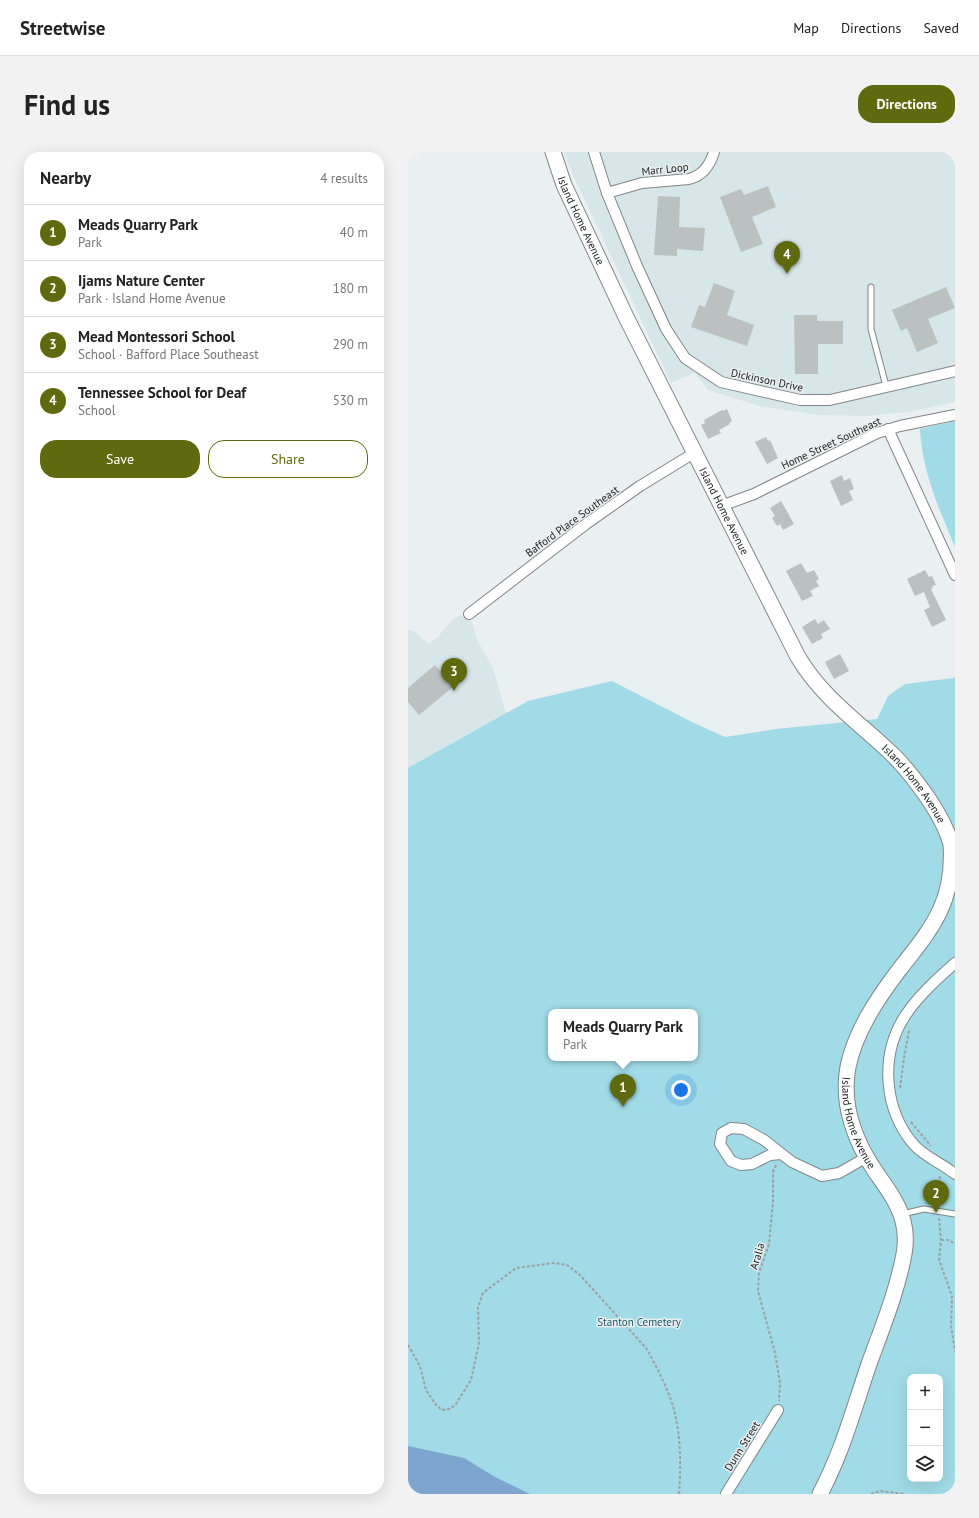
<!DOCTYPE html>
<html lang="en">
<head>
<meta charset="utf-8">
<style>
	:root { --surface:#fff; --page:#f2f2f2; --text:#222; --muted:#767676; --line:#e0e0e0; --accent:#5f690e }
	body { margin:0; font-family:"PT Sans",sans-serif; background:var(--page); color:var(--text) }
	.controls { position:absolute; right:12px; bottom:12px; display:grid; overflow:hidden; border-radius:8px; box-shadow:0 4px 16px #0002 }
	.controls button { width:36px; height:36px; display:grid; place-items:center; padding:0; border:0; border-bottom:1px solid var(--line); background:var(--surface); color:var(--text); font:20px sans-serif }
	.you { position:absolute; left:273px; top:938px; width:14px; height:14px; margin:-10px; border:3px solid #fff; border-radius:50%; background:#1a73e8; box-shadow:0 0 0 6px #1a73e833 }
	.badge { display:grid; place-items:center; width:26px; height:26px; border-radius:50%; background:var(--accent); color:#fff; font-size:13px; font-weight:700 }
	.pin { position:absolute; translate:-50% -33px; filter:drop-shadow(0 1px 2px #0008) }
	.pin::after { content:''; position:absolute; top:21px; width:14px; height:12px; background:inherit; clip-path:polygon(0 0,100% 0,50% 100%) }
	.popup { position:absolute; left:140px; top:857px; width:150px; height:52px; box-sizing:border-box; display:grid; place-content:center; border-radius:8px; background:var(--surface); filter:drop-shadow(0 1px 3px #0005); font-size:13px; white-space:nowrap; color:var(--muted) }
	.popup b { font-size:15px; color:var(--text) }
	.popup::after { content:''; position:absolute; left:50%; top:100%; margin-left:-8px; border:8px solid transparent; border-top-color:var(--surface) }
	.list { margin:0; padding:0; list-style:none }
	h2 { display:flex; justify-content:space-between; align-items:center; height:52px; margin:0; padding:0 16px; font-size:17px }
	h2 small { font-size:13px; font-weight:400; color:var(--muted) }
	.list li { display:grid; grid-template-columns:26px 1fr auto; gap:12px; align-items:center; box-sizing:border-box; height:56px; padding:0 16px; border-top:1px solid var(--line) }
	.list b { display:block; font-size:15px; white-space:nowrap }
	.list p { margin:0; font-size:13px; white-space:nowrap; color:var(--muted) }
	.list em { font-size:13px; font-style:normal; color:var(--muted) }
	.actions { display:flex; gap:8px; padding:12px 16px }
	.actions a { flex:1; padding:9px 0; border:1px solid var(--accent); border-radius:16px; text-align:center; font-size:14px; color:var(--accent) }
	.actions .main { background:var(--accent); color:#fff }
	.icon { flex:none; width:22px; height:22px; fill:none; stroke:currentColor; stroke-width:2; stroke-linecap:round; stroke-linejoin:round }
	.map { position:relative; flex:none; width:547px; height:1342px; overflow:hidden; border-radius:16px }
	header { display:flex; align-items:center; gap:24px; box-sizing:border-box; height:56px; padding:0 20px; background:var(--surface); border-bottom:1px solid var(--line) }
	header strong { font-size:19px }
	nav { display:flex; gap:22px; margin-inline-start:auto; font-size:14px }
	.intro { display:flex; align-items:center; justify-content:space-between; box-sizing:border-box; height:96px; padding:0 24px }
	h1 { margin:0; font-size:28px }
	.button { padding:10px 18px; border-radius:16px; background:var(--accent); color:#fff; font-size:14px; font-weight:700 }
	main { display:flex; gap:24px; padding:0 24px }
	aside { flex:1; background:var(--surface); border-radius:16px; box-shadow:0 4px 16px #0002 }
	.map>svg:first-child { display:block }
	.built { fill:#d7e6e9 }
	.green { fill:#a0dbe7; fill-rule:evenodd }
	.water { fill:#7da5cf }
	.building { fill:#bbc1c1 }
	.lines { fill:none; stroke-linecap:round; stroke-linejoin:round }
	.lane-casing { stroke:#808586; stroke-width:7 }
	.street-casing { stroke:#808586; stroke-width:12 }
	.secondary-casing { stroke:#808586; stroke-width:17 }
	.path { stroke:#9ca0a2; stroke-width:2; stroke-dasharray:3 2; stroke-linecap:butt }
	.lane { stroke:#fff; stroke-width:5 }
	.street { stroke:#fff; stroke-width:10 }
	.secondary { stroke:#fff; stroke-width:15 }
	.labels { text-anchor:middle; stroke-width:3; stroke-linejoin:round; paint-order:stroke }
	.street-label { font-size:11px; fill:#1a1c1c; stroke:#eaeff1 }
	.park-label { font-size:11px; fill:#1c5965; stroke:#eaeff1 }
</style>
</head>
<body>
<header>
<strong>Streetwise</strong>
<nav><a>Map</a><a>Directions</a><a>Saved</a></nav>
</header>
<div class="intro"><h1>Find us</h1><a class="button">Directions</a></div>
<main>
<aside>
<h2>Nearby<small>4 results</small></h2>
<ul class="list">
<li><span class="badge">1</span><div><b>Meads Quarry Park</b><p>Park</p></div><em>40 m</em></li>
<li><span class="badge">2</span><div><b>Ijams Nature Center</b><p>Park · Island Home Avenue</p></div><em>180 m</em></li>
<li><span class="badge">3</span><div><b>Mead Montessori School</b><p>School · Bafford Place Southeast</p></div><em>290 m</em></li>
<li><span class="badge">4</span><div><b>Tennessee School for Deaf</b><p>School</p></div><em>530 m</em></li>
</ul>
<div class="actions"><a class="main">Save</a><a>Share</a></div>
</aside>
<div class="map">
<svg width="547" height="1342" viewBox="0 0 547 1342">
	<rect width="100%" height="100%" fill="#eaeff1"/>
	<g class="built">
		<path d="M156,0H547V250L501,260L457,264L411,263L351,254L300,238L287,221L263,231L165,23Z"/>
		<path d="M52,463L64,470L69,488L85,516L98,562L0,616V478L5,479L21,492L30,485L45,467Z"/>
	</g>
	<g class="green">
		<path d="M547,269V395C531,357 514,319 512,277Z"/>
		<path d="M547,525V1342H0V616L120,549L204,529L286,571L317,585L368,577L469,567L480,544L497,532L545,526ZM143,860H287V906H143ZM502,1225H532V1327H502Z"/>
	</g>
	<path class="water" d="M0,1294L56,1306L87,1325L122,1342H0Z"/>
	<g class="building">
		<path d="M360,34L368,55L344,65L355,92L333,100L312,45L333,37L336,43Z"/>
		<path d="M250,44L272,45L271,75L297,76L295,99L269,97V104L246,103Z"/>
		<path d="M306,131L327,139L319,163L346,173L339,194L283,175L291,153L297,155Z"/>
		<path d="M538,135L547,156L520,167L530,191L509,200L499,176L493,179L484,158Z"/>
		<path d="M386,163H409V169H435V192H410V222H387Z"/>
		<path d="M319,257L324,269L321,271L322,272L311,278L313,281L300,287L293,273L297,271L296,268L314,258L315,259Z"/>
		<path d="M358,285L360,289L362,288L370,306L359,312L347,290Z"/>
		<path d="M434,323L436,329L442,326L446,337L441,339L445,348L433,354L422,329Z"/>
		<path d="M373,349L386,372L375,378L372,372L369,374L364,366L367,364L362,356Z"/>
		<path d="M393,411L399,421L406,418L411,427L408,429L411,434L402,439L405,444L394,449L378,419Z"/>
		<path d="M517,418L521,425L524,424L528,433L524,434L525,436L523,437L538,468L524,475L516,458L522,455L516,440L507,444L499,427Z"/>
		<path d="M407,467L410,472L416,468L422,477L413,482L415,486L404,492L394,475Z"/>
		<path d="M432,502L441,519L426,527L417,510Z"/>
		<path d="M27,513L39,526L38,527L45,535L11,563L0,550V536Z"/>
	</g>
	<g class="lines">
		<g class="lane-casing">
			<g id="lane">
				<path d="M463,135V177L478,234"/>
				<path d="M494,1062L516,1057L547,1062"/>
			</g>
		</g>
		<g class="street-casing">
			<g id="street">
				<path d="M186,0L199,41L229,114L258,177L277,206L313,230L392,248H422L547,219"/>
				<path d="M199,41L234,31L281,27C294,24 302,13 306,0"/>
				<path d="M480,277L547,423"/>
				<path d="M313,354L346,342L469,281L492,274L547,263"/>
				<path d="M61,462L178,372L232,334L286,301"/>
				<path d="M547,811C529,827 510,844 497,864C471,904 476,959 507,994C519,1006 535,1012 547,1022"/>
				<path d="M373,1002L362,1003L344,1012L333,1013L323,1009L312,992L314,981L323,976L336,977L356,988L384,1010L414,1024L431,1021L459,1005"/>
				<path d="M318,1342L370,1258"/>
			</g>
		</g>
		<g class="secondary-casing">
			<g id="secondary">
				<path id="s1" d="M145,0L156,33L219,167L390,505C415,547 452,571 486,604C500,618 511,633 522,649C531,663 539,677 543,692C547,751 523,777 491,818C469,847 447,880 440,915C433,952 447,989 467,1019C478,1035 490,1050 495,1069C498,1080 498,1091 496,1102C489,1140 474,1176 461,1212C446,1256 434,1301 412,1342"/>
			</g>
		</g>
		<g class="path">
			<path d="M492,936L496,906L501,879"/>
			<path d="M503,970L523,994"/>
			<path d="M368,1013L365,1020V1049L361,1092L351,1121L350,1139L367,1201L372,1231L371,1249"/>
			<path d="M529,1052L532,1024"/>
			<path d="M531,1066L533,1088L531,1108L544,1144L543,1174L547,1199"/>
			<path d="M533,1088H540L547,1092"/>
			<path d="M0,1193L12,1214L18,1238L28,1253L34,1258L42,1257L48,1252L63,1228L71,1191L70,1155L75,1141L108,1116L146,1111L159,1113L172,1123L238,1196C248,1213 261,1239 266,1258C273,1285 273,1314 271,1342"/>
			<path d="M463,1342L472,1339L497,1342"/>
		</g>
		<use href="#lane" class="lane"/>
		<use href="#street" class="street"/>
		<use href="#secondary" class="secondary"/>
	</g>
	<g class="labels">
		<g class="street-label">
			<text transform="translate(257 17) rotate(-6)" y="4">Marr Loop</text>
			<text dy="4" stroke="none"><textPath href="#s1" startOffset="74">Island Home Avenue</textPath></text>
			<text transform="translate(359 228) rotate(12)" y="4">Dickinson Drive</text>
			<text transform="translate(423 291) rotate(-25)" y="4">Home Street Southeast</text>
			<text dy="4" stroke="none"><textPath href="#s1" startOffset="398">Island Home Avenue</textPath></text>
			<text transform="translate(164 369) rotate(-36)" y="4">Bafford Place Southeast</text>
			<text dy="4" stroke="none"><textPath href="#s1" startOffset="734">Island Home Avenue</textPath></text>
			<text dy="4" stroke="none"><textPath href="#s1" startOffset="1115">Island Home Avenue</textPath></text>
			<text transform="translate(349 1104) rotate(-74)" y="4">Aralia</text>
			<text transform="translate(334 1294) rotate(-58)" y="4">Dunn Street</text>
		</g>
		<g class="park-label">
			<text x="231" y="1174">Stanton Cemetery</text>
		</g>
	</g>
</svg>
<div class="controls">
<button>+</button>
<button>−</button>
<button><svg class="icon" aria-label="layers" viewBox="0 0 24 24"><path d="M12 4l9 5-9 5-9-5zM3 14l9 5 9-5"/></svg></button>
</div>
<div class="you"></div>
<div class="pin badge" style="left:215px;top:955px">1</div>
<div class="popup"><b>Meads Quarry Park</b>Park</div>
<div class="pin badge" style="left:528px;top:1061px">2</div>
<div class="pin badge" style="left:46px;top:539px">3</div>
<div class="pin badge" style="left:379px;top:122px">4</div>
</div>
</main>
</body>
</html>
